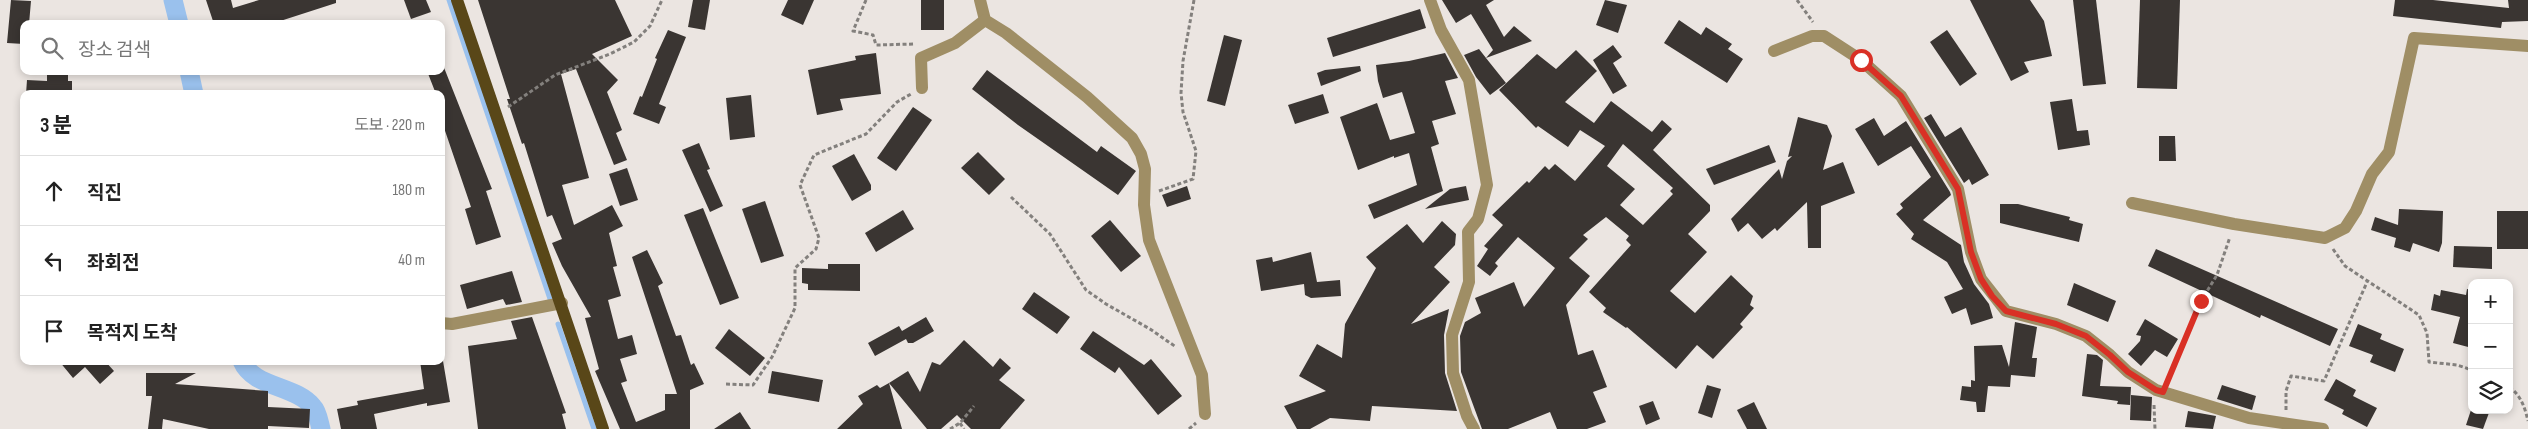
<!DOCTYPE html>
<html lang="ko">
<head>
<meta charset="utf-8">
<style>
	:root { --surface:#fff; --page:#f2f2f2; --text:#222; --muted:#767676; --line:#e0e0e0 }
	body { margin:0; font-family:"Sofia Sans Condensed","Noto Sans KR",sans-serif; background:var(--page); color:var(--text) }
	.controls { position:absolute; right:15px; bottom:15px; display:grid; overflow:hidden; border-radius:10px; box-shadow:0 2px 8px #0003 }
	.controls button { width:45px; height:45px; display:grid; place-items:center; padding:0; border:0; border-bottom:1px solid var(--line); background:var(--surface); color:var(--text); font:25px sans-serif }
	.stop { position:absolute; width:15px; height:15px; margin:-11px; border:4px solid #d93025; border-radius:50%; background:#fff }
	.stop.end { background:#d93025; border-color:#fff; box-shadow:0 1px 5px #0008 }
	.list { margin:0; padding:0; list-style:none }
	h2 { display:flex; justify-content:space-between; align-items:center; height:65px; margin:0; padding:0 20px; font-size:21px }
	h2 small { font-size:16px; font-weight:400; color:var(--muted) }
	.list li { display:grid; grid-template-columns:32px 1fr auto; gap:15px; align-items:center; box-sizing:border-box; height:70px; padding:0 20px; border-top:1px solid var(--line) }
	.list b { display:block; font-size:19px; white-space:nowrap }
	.list em { font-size:16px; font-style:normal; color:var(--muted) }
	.icon { flex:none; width:28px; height:28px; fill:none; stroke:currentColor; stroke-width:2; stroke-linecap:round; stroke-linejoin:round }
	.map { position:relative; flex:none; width:2528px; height:429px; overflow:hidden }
	.search { position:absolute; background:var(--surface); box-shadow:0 2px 8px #0003; left:20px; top:20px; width:425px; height:55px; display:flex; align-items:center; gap:12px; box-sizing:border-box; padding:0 18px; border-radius:10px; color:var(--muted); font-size:19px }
	.panel { position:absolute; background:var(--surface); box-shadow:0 2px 8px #0003; left:20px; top:90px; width:425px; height:275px; border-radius:10px }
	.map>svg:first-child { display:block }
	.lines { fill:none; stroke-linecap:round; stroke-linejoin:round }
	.stream { stroke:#9ac1ed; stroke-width:5 }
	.canal { stroke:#9ac1ed; stroke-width:19 }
	.building { fill:#3a3532; fill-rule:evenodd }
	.path { stroke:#83807d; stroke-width:3; stroke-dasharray:4 2.5; stroke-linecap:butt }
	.minor { stroke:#9f8e65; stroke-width:12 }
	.major { stroke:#594718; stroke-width:12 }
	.route { stroke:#d93025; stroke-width:6 }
</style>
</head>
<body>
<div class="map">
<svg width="2528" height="429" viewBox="0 0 2528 429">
	<rect width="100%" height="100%" fill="#ebe5e1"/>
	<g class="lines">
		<g class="stream">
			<path d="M449,0L550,299"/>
			<path d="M558,324L594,429"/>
		</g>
		<g class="canal">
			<path d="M173,0L179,24"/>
			<path d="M189,71L194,94"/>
			<path d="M242,361C253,388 296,385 313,407C318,412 319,422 321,429"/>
		</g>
	</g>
	<g class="building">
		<path d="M11,0L31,1L29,24H24V44L7,43Z"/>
		<path d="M206,0H231L233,8L259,0H336V3L271,24H214Z"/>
		<path d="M404,0H426L431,12L411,19Z"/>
		<path d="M478,0H615L632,36L592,54L618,80L607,92L622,130L616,133L627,160L614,165L576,69L561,74L589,178L562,185L574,225L612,205L623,226L609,233L617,266L613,267L621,296L608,300L618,339L632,335L637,354L620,359L627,381L621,383L636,422L665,410V394H677L632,257L647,250L663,283L658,286L676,336L681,335L691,365L694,363L704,384L690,390V429H620L595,371L599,369L585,318L591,317L562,266L552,243L562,239L552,215L547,217L524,143L522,144L507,99H510Z"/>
		<path d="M693,0H710L705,30L688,27Z"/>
		<path d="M788,0H814L803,25L781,15Z"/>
		<rect x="921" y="0" width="23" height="30"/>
		<path d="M1442,0H1494L1486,5L1504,37L1514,26L1532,41L1486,58L1506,83L1490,95L1476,77L1464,55L1479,49L1486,58L1493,50L1471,14L1456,23Z"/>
		<path d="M1605,0L1627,5L1618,33L1596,25Z"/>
		<path d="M1970,0H2030L2044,21L2052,56L2024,62L2029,72L2011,81Z"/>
		<path d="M2073,0H2096L2106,84L2083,86Z"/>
		<path d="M2140,0H2180L2177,89L2137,88Z"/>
		<path d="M2395,0H2433L2509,8L2508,0H2528V21L2502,22L2501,28L2393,16Z"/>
		<path d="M1420,9L1426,28L1333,57L1327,38Z"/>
		<path d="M1679,20L1701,35L1706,27L1732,44L1728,49L1743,59L1727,83L1664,43Z"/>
		<path d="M668,30L686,37L659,104L666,107L659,124L633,114L640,96L642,97L657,59L655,58Z"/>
		<path d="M1947,30L1977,74L1960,86L1930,42Z"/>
		<path d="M1224,35L1242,40L1225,106L1207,101Z"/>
		<path d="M1613,45L1622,57L1613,63L1627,86L1613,94L1593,60Z"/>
		<path d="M1576,50L1597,71L1565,102L1594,123L1611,101L1652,132L1662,120L1672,129L1653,150L1710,205V211L1688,234L1707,252L1670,291L1695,313L1731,275L1753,296L1750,305L1754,308L1740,324L1743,327L1713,359L1697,345L1676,369L1627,327L1626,328L1603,312L1606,308L1589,292L1631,245L1626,240L1629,236L1606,217L1583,235L1588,239L1569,258L1590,276L1566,305L1578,355L1593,350L1607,387L1593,392L1606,422L1587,429H1557L1550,412L1508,429H1482L1461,372L1460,336L1465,322L1481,313L1475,298L1514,282L1524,307L1555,268L1518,237L1495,263L1498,266L1490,276L1477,266L1488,249L1484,246L1503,225L1492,215L1527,181L1529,183L1545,166L1549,170L1555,164L1575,181L1605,146L1580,130L1568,147L1538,126L1536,128L1499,90L1537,54L1556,69ZM1623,144L1673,188L1670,191L1673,194L1643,225L1620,205L1635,189L1607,166Z"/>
		<path d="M876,53L881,94L840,99L843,110L817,115L808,70L856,60L855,56Z"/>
		<path d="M1445,53L1458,78L1445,81L1456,114L1432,121L1439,144L1431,147L1443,191L1374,219L1368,205L1417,185L1409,153L1394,158V156L1358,170L1340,117L1377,103L1390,140L1415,133L1402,92L1383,98L1378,81L1376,65L1409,61Z"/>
		<path d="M441,60L492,189L486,191L501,237L476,245L465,209L471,207L441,119V94H436L427,71H441Z"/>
		<path d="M1360,66L1361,71L1321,86L1317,73L1325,70Z"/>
		<path d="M987,70L1097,152L1101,146L1136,171L1118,195L1018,125L972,89Z"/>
		<path d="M47,71H68V81H72V94H26L27,80L47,81Z"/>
		<path d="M1323,94L1329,113L1295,124L1288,105Z"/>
		<path d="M751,95L755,137L730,140L726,98Z"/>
		<path d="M2072,99L2077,131L2088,130L2090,145L2058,150L2050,102Z"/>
		<path d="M913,107L932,120L896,171L877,158Z"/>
		<path d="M1931,114L1945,137L1961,127L1989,175L1972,185L1969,179L1964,183L1924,118Z"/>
		<path d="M1798,117L1827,125L1832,136L1823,170L1843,162L1855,193L1821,206V248H1808L1807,202L1777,231L1775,228L1762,239L1748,223L1738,232L1731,219L1779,169L1782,179L1787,161L1792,156L1788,157Z"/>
		<path d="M1874,118L1884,136L1906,121L1950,192L1951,195L1923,220L1961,245L1964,262L1974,284L1989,304L1993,318L1971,325L1966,308L1952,314L1944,297L1963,289L1947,262L1911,239L1914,234L1896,214L1903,208L1900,204L1931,177L1911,146L1878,166L1855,129Z"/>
		<path d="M2159,136H2175L2176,161H2159Z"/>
		<path d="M699,143L710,169L707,170L723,206L710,212L682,150Z"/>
		<path d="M1769,145L1776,162L1714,185L1706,169Z"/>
		<path d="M978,152L1005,179L989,195L961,168Z"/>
		<path d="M854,154L871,185V190L852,201L832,166Z"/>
		<path d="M627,168L638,200L620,206L609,174Z"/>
		<path d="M1187,186L1191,199L1167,207L1162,195Z"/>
		<path d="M1466,186L1469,200L1425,209L1450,189Z"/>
		<path d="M765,201L784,256L761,263L742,209Z"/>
		<path d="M2000,204H2018L2070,217L2069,220L2083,224L2079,242L2000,223Z"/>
		<path d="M703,208L739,298L720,305L684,215Z"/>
		<path d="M2399,209L2443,211L2442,243L2439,252L2413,243L2410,252L2394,247L2396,238L2371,230L2375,217L2398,225Z"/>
		<path d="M903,210L914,229L876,252L865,233Z"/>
		<rect x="2497" y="211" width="31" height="38"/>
		<path d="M1110,220L1141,256L1121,272L1091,236Z"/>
		<path d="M1442,221L1456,234L1455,245L1434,267L1450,282L1411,324L1449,309L1444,335L1445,373L1457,411L1372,406L1370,421L1330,418L1310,429H1297L1284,406L1326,391L1299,376L1317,344L1342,358L1345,324L1376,268L1366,257L1407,224L1423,243Z"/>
		<path d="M2454,246L2492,247V269L2453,267Z"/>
		<path d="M2156,249L2338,329L2330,346L2261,315L2260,318L2148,266Z"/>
		<path d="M1311,252L1317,282L1340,280L1341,296L1311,298L1305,295L1304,284L1261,291L1256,260L1272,257L1273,262Z"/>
		<path d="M828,264H860V291L808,290V284L802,283V268L828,269Z"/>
		<path d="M512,271L522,302L506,305L503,299L467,309L460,285Z"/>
		<path d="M2074,283L2116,301L2108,322L2067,305Z"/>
		<path d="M2467,289L2472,290V348L2453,343L2460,317L2431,310L2434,294L2440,296L2441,290L2466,295Z"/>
		<path d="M1034,292L1070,317L1057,334L1022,309Z"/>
		<path d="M532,317L566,413L562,414L566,429H478L468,346L517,339L511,321Z"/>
		<path d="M926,317L934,331L913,343H908L906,339L875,356L868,343L899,326L902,331Z"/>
		<path d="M2145,319L2178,339L2167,357L2155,350L2141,366L2128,354L2140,341L2141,336L2136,335Z"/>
		<path d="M2015,322L2037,327L2032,358H2037L2035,377L2011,375L2010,387L1988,386L1985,412H1977L1976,402L1960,400L1962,386L1971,387V380L1975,381L1974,346L2002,345L2009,367Z"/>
		<path d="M2358,324L2382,334L2380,339L2404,349L2395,372L2370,362L2373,355L2349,346Z"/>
		<path d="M729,329L765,358L750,376L715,348Z"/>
		<path d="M1093,331L1144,365L1151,359L1182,396L1158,415L1119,367L1115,373L1080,349Z"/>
		<path d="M964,340L993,367L1000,358L1011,368L999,380L1025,400L1000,429H971L957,415L941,429H927L889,383L908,371L920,392L932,362L940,365Z"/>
		<path d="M2087,354L2097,355L2103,360L2100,386L2131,387L2130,405L2117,404L2118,401L2082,396Z"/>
		<path d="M59,361H105L114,371L100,384L85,367L73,378Z"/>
		<path d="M420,361H443L450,402L427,406V403L374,414L377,429H341L337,409L358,405L357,401L424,389Z"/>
		<path d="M772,371L823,380L819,402L768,393Z"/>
		<path d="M146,373H196L175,384L268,391V407L310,409L309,428L268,426V429H209L163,419L162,429H148L152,396H146Z"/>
		<path d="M2336,379L2356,390L2353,396L2377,408L2367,427L2342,414L2344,410L2324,400Z"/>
		<path d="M889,383L902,429H837L863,404L858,396L877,385L880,388Z"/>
		<path d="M1707,385L1721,389L1712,418L1698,413Z"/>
		<path d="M2222,385L2256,396L2252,410L2217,399Z"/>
		<path d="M2131,395L2152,397L2151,421L2130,420Z"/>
		<path d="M1653,401L1660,419L1646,425L1639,406Z"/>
		<path d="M1754,402L1767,429H1747L1737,410Z"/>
		<path d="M2471,410H2490L2483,429L2466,425Z"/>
		<path d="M2188,411L2216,416L2213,429L2185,427Z"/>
		<path d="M740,412L751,429H714Z"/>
	</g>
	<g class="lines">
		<g class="path">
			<path d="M866,0L853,31L873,35L876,45L914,44"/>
			<path d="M1797,0L1813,22"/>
			<path d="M508,107L555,75L610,54L634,42L650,26L662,0"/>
			<path d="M1159,191L1193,179L1196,151L1183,112L1181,93L1183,61L1194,0"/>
			<path d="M1011,197L1050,234L1086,290L1106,304L1150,329L1176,347"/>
			<path d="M2333,249L2345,266L2419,315L2427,333L2429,362L2457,365L2472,370"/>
			<path d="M2169,380L2201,301L2217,275L2230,237"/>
			<path d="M726,384L753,385L772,357L795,308V268L816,249L819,238L800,185L814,155L866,134L897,102L911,94"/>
			<path d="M2509,387C2521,395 2525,408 2528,421"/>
			<path d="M2154,405L2155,429"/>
			<path d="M2286,410V391L2291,376L2324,381L2367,282"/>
			<path d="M960,423L964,429"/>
			<path d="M950,429L960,423L974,406"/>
			<path d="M1189,429L1196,423"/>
		</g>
		<g class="minor">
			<path d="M980,0L985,20L1006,33L1087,97L1132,138L1141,154L1145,169L1144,205L1149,240L1202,375L1205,414"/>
			<path d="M1430,0L1441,30L1469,80L1487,185L1478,219L1468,232L1469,282L1452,335L1453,373L1467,416L1474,429"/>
			<path d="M1774,51L1812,36H1824L1861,60L1901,96L1958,189L1971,252L1981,279L2006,311L2056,324L2086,336L2110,355L2128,372L2156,390L2249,418L2323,429"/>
			<path d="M922,88L921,58L955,43L985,20"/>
			<path d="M2132,203L2234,224L2325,238L2345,228L2356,211L2372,174L2389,152L2414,38L2528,46"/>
			<path d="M441,323L452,324L562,303"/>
		</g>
		<path class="major" d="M457,0L603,429"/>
	</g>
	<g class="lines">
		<path class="route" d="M1861,60L1901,96L1958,189L1971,252L1981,279L1992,296L2006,311L2056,324L2086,336L2110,355L2128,372L2156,390L2163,392L2201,301"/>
	</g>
</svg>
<div class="controls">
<button>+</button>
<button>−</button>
<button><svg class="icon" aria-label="layers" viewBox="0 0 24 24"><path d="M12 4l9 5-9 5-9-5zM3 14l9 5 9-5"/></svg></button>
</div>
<div class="stop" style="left:1861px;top:60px"></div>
<div class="stop end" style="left:2201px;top:301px"></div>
<div class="search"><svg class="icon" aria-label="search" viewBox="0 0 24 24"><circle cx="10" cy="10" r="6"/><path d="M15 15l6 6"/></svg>장소 검색</div>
<section class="panel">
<h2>3 분<small>도보 · 220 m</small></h2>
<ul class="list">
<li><svg class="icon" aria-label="ahead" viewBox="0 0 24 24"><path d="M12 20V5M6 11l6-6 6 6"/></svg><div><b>직진</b></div><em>180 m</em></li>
<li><svg class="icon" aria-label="left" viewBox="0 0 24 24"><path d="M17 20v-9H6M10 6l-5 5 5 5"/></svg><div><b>좌회전</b></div><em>40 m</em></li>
<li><svg class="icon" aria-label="arrive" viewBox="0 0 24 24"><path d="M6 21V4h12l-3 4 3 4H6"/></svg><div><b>목적지 도착</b></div></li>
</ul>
</section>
</div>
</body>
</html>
